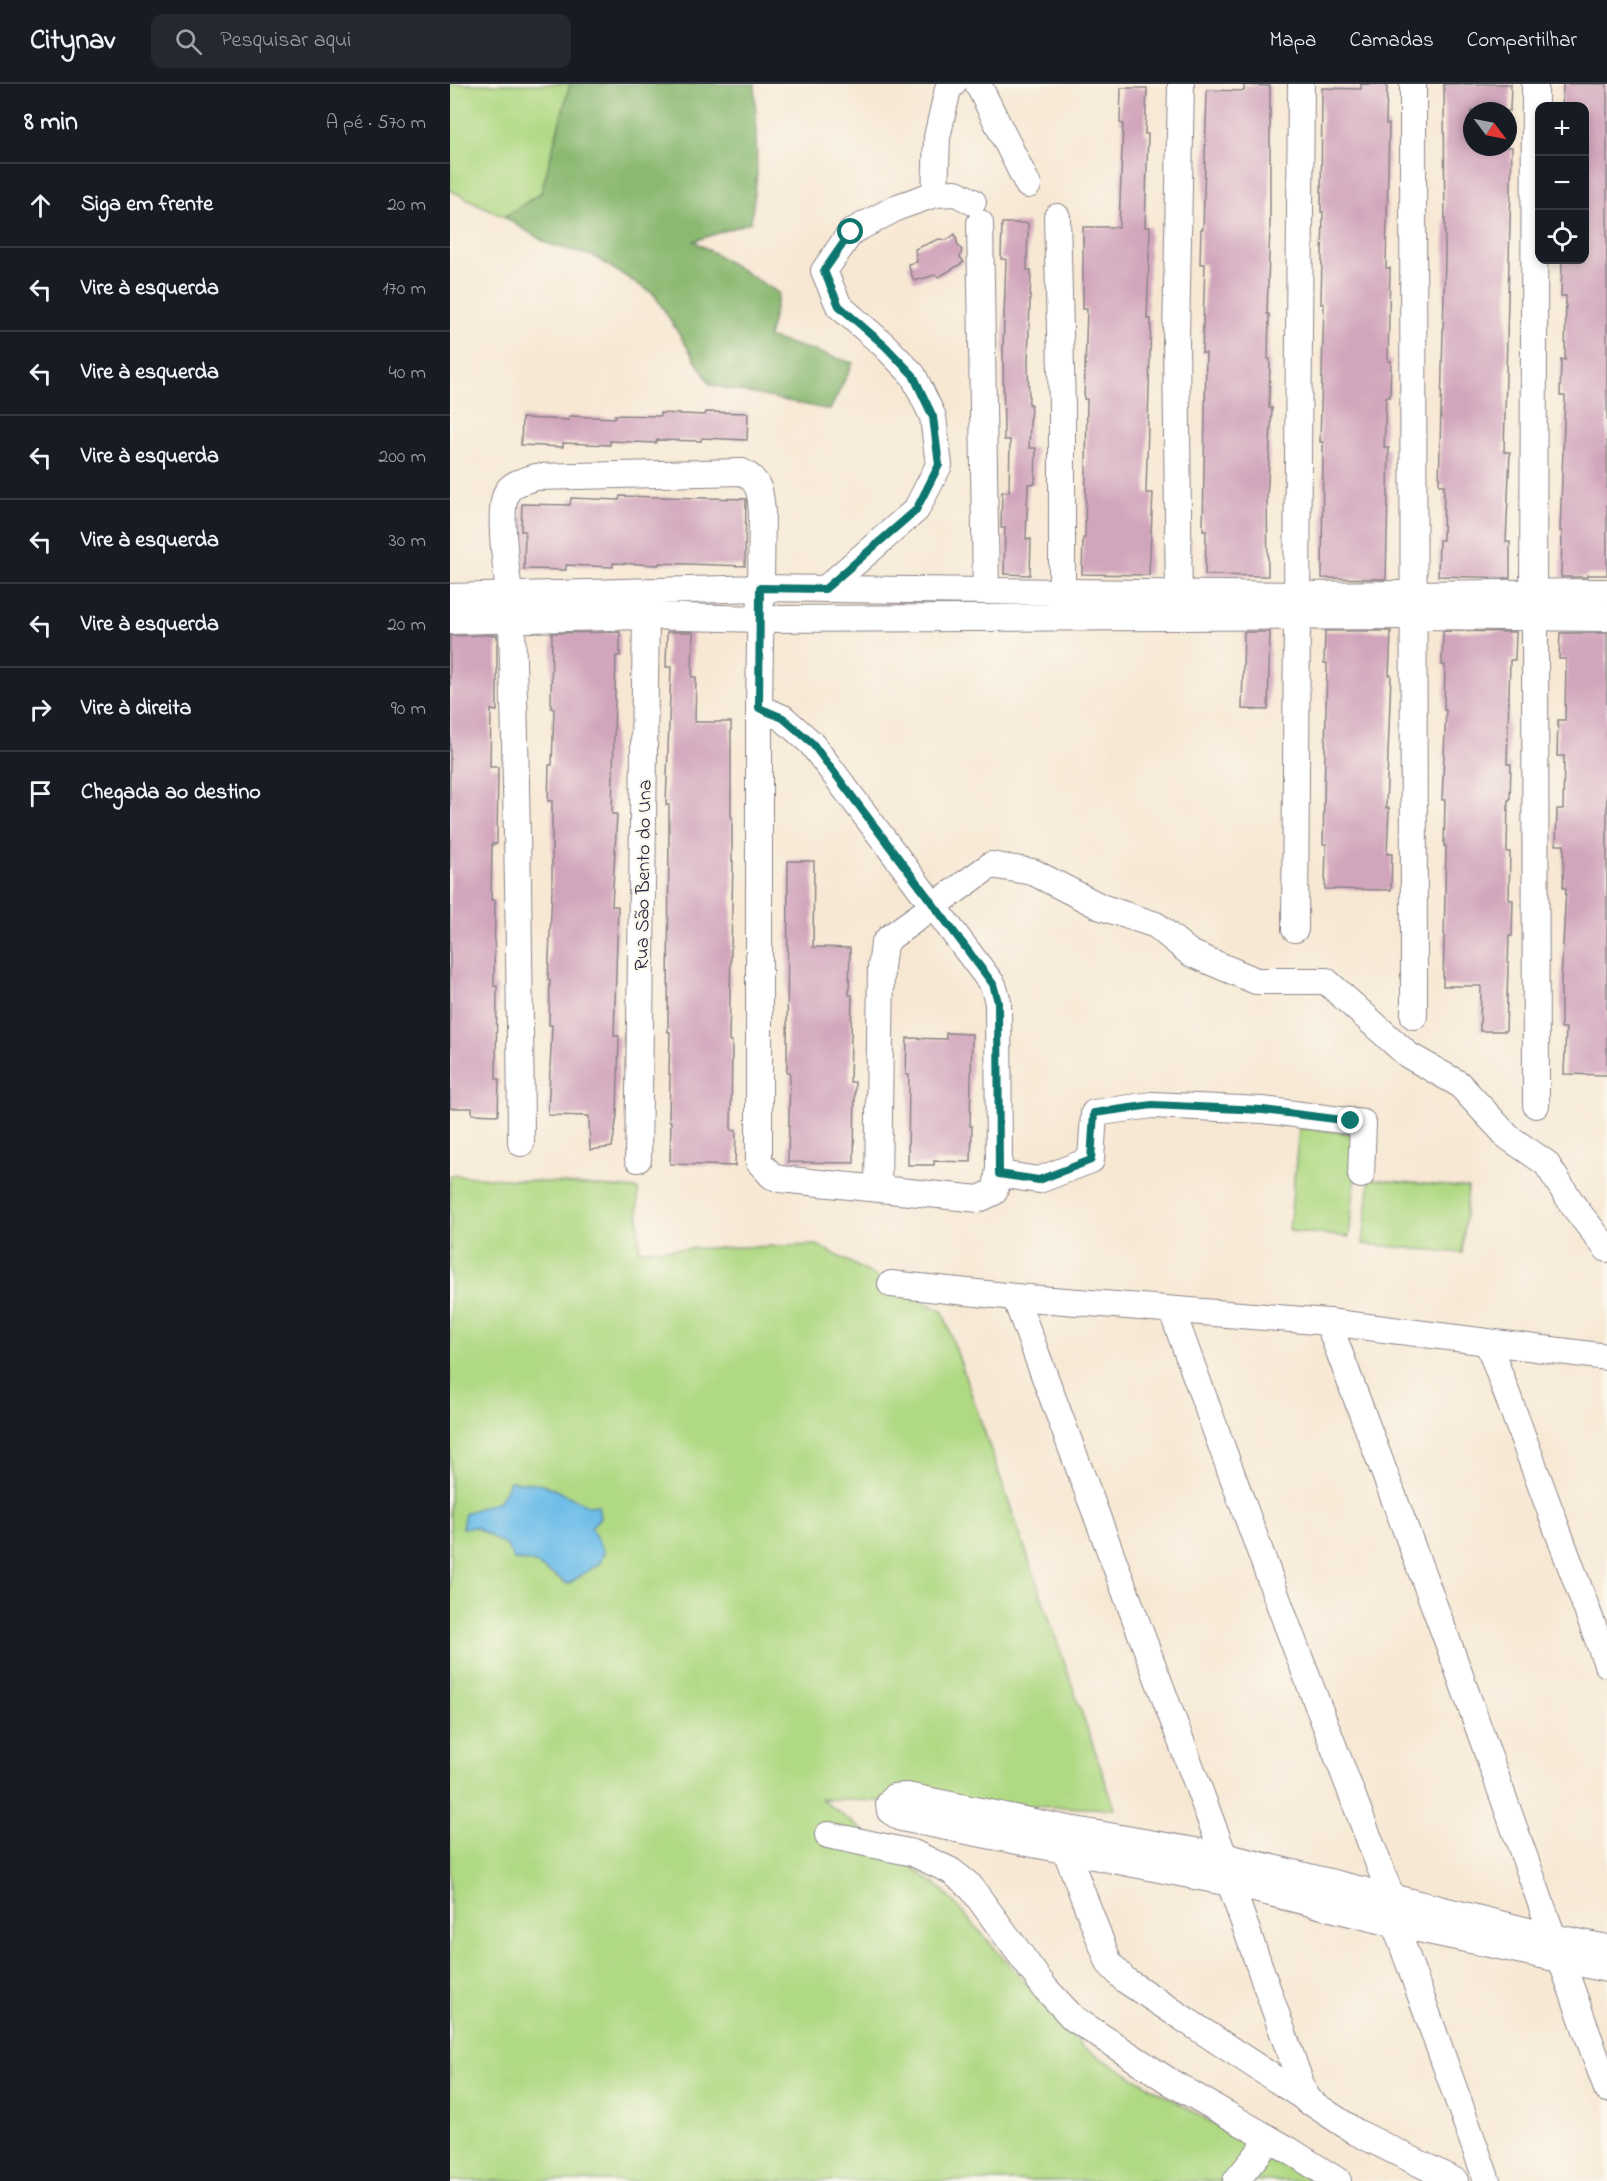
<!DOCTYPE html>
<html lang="pt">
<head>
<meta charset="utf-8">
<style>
	:root { --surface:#171b24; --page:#242831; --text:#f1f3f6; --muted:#9ea1a6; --line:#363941 }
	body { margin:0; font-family:"Indie Flower",sans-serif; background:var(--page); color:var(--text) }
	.controls { position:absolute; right:18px; top:18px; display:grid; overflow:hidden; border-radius:12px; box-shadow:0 3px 9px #0003 }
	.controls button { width:54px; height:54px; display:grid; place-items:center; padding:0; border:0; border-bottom:2px solid var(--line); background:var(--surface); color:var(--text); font:30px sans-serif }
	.compass { position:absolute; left:1013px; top:18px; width:54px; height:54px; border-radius:50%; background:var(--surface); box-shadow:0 3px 9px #0003; rotate:122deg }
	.stop { position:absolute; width:18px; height:18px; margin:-14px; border:4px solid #0f766e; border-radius:50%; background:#fff }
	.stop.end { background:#0f766e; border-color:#fff; box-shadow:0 2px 6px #0008 }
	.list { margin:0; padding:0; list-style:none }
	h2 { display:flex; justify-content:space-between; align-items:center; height:78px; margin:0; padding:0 24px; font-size:26px }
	h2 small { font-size:20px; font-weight:400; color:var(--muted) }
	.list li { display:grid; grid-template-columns:39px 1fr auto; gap:18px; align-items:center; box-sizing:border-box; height:84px; padding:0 24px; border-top:2px solid var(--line) }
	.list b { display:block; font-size:22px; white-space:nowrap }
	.list em { font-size:20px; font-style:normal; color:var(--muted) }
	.icon { flex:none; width:33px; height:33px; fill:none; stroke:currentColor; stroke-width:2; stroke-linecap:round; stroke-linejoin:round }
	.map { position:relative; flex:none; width:1157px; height:2097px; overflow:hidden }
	header { display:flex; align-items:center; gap:36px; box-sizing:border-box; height:84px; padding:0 30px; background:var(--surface); border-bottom:2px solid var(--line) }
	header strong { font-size:28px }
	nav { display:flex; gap:33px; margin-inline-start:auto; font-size:21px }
	.search { width:420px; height:54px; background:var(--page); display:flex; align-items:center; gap:15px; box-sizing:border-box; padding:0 21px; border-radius:12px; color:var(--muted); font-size:22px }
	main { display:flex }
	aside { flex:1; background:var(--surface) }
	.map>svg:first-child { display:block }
	.green { fill:#b0d984; stroke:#697e60; stroke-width:1.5 }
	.forest { fill:#8cb972; stroke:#576e56; stroke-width:1.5 }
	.water { fill:#6ebee9; stroke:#487092; stroke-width:1.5 }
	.building { fill:#d1a5bc }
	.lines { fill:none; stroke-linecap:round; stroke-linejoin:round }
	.minor-casing { stroke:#8c8588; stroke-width:28 }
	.minor { stroke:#fff; stroke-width:26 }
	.route { stroke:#0f766e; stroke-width:8 }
	.labels { text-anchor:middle; stroke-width:4.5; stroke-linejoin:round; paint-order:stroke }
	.street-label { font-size:20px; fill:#22223b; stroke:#fbf7ec }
</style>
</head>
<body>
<header>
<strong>Citynav</strong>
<div class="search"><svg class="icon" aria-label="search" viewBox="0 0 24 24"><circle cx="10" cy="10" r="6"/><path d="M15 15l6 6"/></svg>Pesquisar aqui</div>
<nav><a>Mapa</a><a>Camadas</a><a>Compartilhar</a></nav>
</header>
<main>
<aside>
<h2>8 min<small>A pé · 570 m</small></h2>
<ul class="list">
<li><svg class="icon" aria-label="ahead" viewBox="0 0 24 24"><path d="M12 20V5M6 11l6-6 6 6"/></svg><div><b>Siga em frente</b></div><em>20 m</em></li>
<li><svg class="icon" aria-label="left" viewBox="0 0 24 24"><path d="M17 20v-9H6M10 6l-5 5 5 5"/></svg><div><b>Vire à esquerda</b></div><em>170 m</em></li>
<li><svg class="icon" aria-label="left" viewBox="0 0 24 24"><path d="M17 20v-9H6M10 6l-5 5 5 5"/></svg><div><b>Vire à esquerda</b></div><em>40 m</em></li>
<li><svg class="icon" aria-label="left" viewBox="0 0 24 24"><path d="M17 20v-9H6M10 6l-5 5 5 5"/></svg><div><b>Vire à esquerda</b></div><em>200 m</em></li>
<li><svg class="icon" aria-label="left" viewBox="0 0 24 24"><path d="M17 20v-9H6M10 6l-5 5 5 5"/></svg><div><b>Vire à esquerda</b></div><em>30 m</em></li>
<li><svg class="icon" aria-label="left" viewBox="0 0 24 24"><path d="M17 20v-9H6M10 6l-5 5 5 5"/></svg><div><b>Vire à esquerda</b></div><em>20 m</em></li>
<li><svg class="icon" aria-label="right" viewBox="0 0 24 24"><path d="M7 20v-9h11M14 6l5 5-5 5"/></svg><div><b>Vire à direita</b></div><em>90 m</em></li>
<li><svg class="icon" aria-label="arrive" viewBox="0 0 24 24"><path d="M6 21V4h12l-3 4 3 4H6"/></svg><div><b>Chegada ao destino</b></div></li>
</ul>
</aside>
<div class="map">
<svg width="1157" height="2097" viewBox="0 0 1157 2097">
	<rect width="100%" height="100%" fill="#fbf7ec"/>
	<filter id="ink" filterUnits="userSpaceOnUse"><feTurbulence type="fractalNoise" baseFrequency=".0167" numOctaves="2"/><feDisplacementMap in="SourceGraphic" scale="12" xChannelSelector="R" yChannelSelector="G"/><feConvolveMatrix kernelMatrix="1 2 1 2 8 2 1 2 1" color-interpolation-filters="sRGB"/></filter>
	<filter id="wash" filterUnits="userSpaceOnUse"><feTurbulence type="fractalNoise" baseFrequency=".008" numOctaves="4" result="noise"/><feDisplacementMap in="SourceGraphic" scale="24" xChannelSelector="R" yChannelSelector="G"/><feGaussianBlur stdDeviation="1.35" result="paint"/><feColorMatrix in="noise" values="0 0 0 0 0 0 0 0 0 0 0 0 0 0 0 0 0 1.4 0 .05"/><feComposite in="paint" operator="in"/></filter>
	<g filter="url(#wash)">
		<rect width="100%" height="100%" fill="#f7e8d4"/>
		<g class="green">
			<path d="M0,0H120L91,109L54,133L0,106Z"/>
			<path d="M849,1044L910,1050L899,1153L839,1147Z"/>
			<path d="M0,1091L188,1105L189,1166L367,1161L493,1228L665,1725L371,1715L493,1806L633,1964L863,2097H0Z"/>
			<path d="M920,1095L1018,1104L1012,1169L913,1160Z"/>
		</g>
		<path class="forest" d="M120,0H305L307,90L301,138L244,157L329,209L318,253L403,279L380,326L261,301L204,210L143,172L98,160L54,133L91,109Z"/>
		<path class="water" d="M60,1397L93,1400L139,1422L148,1421L150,1433L141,1444L154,1468L150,1479L118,1500L83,1478L64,1476L57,1462L25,1443L12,1444L15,1429L49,1417Z"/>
		<g id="blocks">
			<g class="building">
				<path d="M911,0H937L936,40H939L936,184H940L938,277H941L940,313H936L934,364H939L936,495L872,494L873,358H870L874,220H871L873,128H871L872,4L911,5Z"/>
				<path d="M994,0H1061L1060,27H1021L1020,63H1062L1054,368H1060L1056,458H1060V494L988,492L989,456H993L994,401H989L995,172Z"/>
				<path d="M1113,0H1157V491H1137V493H1111L1112,447H1110L1115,312H1110L1111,275L1115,276L1116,212H1111L1112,176L1134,177V22H1112Z"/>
				<path d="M794,1L820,2V140L817,230H819L818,275H820L819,324H822L817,413L818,492L755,491L756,447H753L756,269H752L755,180H750L751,145H753L757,6L794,7Z"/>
				<path d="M671,4H697L695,50H698L695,143H700L697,235H701L696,409H703L699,491L632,490L633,454H635L637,315H634L637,225H633V143H669L673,40L670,39Z"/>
				<path d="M552,139H578L577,186H581L578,278L579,320H581L579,364H586L585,400H578L576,455H581L580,491L554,490L555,444H551L552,408H559L560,356H554L553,266L556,175H551Z"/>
				<path d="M505,150L508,162L512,166L510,173L514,178L489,193L485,191L464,197L458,180L467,178L465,165L489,155L497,156Z"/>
				<path d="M256,328L298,329L297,356L252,354L251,357L207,356L206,359L160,357V361L113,359V363L71,361L72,334L119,336V332L165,334V331L210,332V329L255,331Z"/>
				<path d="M170,412L296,415L295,482L209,479V481L163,479V483L116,481V486L74,485L75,447H71L72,420L120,421L121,414L169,416Z"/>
				<path d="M875,547H941L939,591H941L936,724H939L937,770H942L941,806L875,805L876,760H873L877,579H874Z"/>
				<path d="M993,547L1066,548L1065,576H1060L1057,680H1061L1060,716H1058L1057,768H1060L1059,816H1063L1062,852H1059L1056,947H1030L1031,902H993L996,762H994L995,716H992L996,626H994L995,581H992Z"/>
				<path d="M170,548V572H166L162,730H167L162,822H168L164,952H169L167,1032L162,1063L140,1066L139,1032L98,1031L102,941H99L100,896H98L102,807V717H98L99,681H102L104,625L101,624L102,549Z"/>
				<path d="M217,548H243L242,593H246L245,638H281V733H282V777H283L279,957H282L281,1046L286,1047L285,1082L220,1080L221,1037H219L220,990H219L220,948H218L219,721H216L221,583H216Z"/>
				<path d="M794,548H820L818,626L792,625Z"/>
				<path d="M1110,549H1157V991L1114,990L1116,944H1111V898L1116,804H1113L1114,761H1106L1107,725H1113L1114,672H1107L1108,636H1115L1116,575H1109Z"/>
				<path d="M47,551V627L41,626L40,683H48L47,760H42L41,816H45L44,902H47L46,995H49L48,1031L22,1030V1024H0V552Z"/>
				<path d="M338,777H364L363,863L400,864L399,911H402L400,998H405L404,1079L338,1078L340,988H337Z"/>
				<path d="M496,949L522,950L520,1042H522L521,1078L484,1077V1081H458L459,991H456L457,954L496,955Z"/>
			</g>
		</g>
	</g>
	<g filter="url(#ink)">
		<use href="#blocks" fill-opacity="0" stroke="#8c8588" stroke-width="1.5"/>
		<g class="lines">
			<g class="minor-casing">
				<g id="minor">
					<path d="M528,0L578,101"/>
					<path d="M963,0L964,932"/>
					<path d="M1085,0L1083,509L1085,533L1086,1021"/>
					<path d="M485,110L487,53L498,5L503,0"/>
					<path d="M607,133L612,323V523"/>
					<path d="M530,139L536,507"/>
					<path d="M375,505L466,426L489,381L483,333L463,291L435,262L389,222L374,187L401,148L448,123L485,110L506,109L523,118"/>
					<path d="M0,513L310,504L847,511L1157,508"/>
					<path d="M729,524L726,255L731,0"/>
					<path d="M0,537L196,532L311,535L964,532L1157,534"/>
					<path d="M845,845C848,563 847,282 851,0"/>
					<path d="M71,1059C70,887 67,714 62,541C61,510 46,435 56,410C60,399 76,396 86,393L292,388C310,396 311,411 312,429L309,624V1078L322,1092L330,1095L529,1115L544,1108L547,1099L549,1084L548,918L543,901L361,659L333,634L309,624"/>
					<path d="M188,1075L196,532L194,514"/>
					<path d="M549,1090L589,1096L641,1076L644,1029L702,1021L813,1026L913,1039L911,1091"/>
					<path d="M428,1104L431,883L434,860L439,854L541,781L583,788L651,823L706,841L740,869L806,897H876L958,971L1009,1000L1058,1053L1096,1079L1125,1124L1157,1165"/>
					<path d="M441,1200L565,1213L878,1238L1157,1273"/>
					<path d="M565,1213L774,1772L780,1799L857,2017"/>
					<path d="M722,1227L837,1541L941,1812L945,1840L1037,2097"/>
					<path d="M878,1238L1003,1572L1157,2005"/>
					<path d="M1038,1259L1157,1580"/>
					<path d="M378,1751L463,1769L501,1787L520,1802L595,1904L623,1934L722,1999L839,2066L888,2097"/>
					<path d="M614,1753L616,1767L659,1879L675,1896L906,2048L1005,2097"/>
					<path d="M1157,1864L1103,1853L774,1772L613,1744L457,1712L444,1713L439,1720L440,1727L451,1734L780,1799L945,1840L1157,1885"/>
					<path d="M786,2097L820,2055"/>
				</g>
			</g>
			<use href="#minor" class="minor"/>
		</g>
	</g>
	<g class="lines" filter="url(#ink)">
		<path class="route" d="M401,148L374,187L389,222L435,262L463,291L483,333L489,381L466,426L375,505L310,504L309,624L333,634L362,659L543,900L548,918L549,1090L589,1096L641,1076L644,1029L702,1021L813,1026L901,1037"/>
	</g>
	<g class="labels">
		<g class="street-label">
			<text transform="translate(192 791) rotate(-89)" y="7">Rua São Bento do Una</text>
		</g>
	</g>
</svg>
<div class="controls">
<button>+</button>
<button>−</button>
<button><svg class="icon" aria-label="locate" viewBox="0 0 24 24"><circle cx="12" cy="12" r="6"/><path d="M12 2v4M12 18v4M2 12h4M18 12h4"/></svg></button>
</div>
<svg class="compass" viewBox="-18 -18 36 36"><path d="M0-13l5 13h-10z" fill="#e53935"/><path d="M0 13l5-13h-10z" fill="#9ea1a6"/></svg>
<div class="stop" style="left:401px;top:148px"></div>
<div class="stop end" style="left:901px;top:1037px"></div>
</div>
</main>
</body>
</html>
